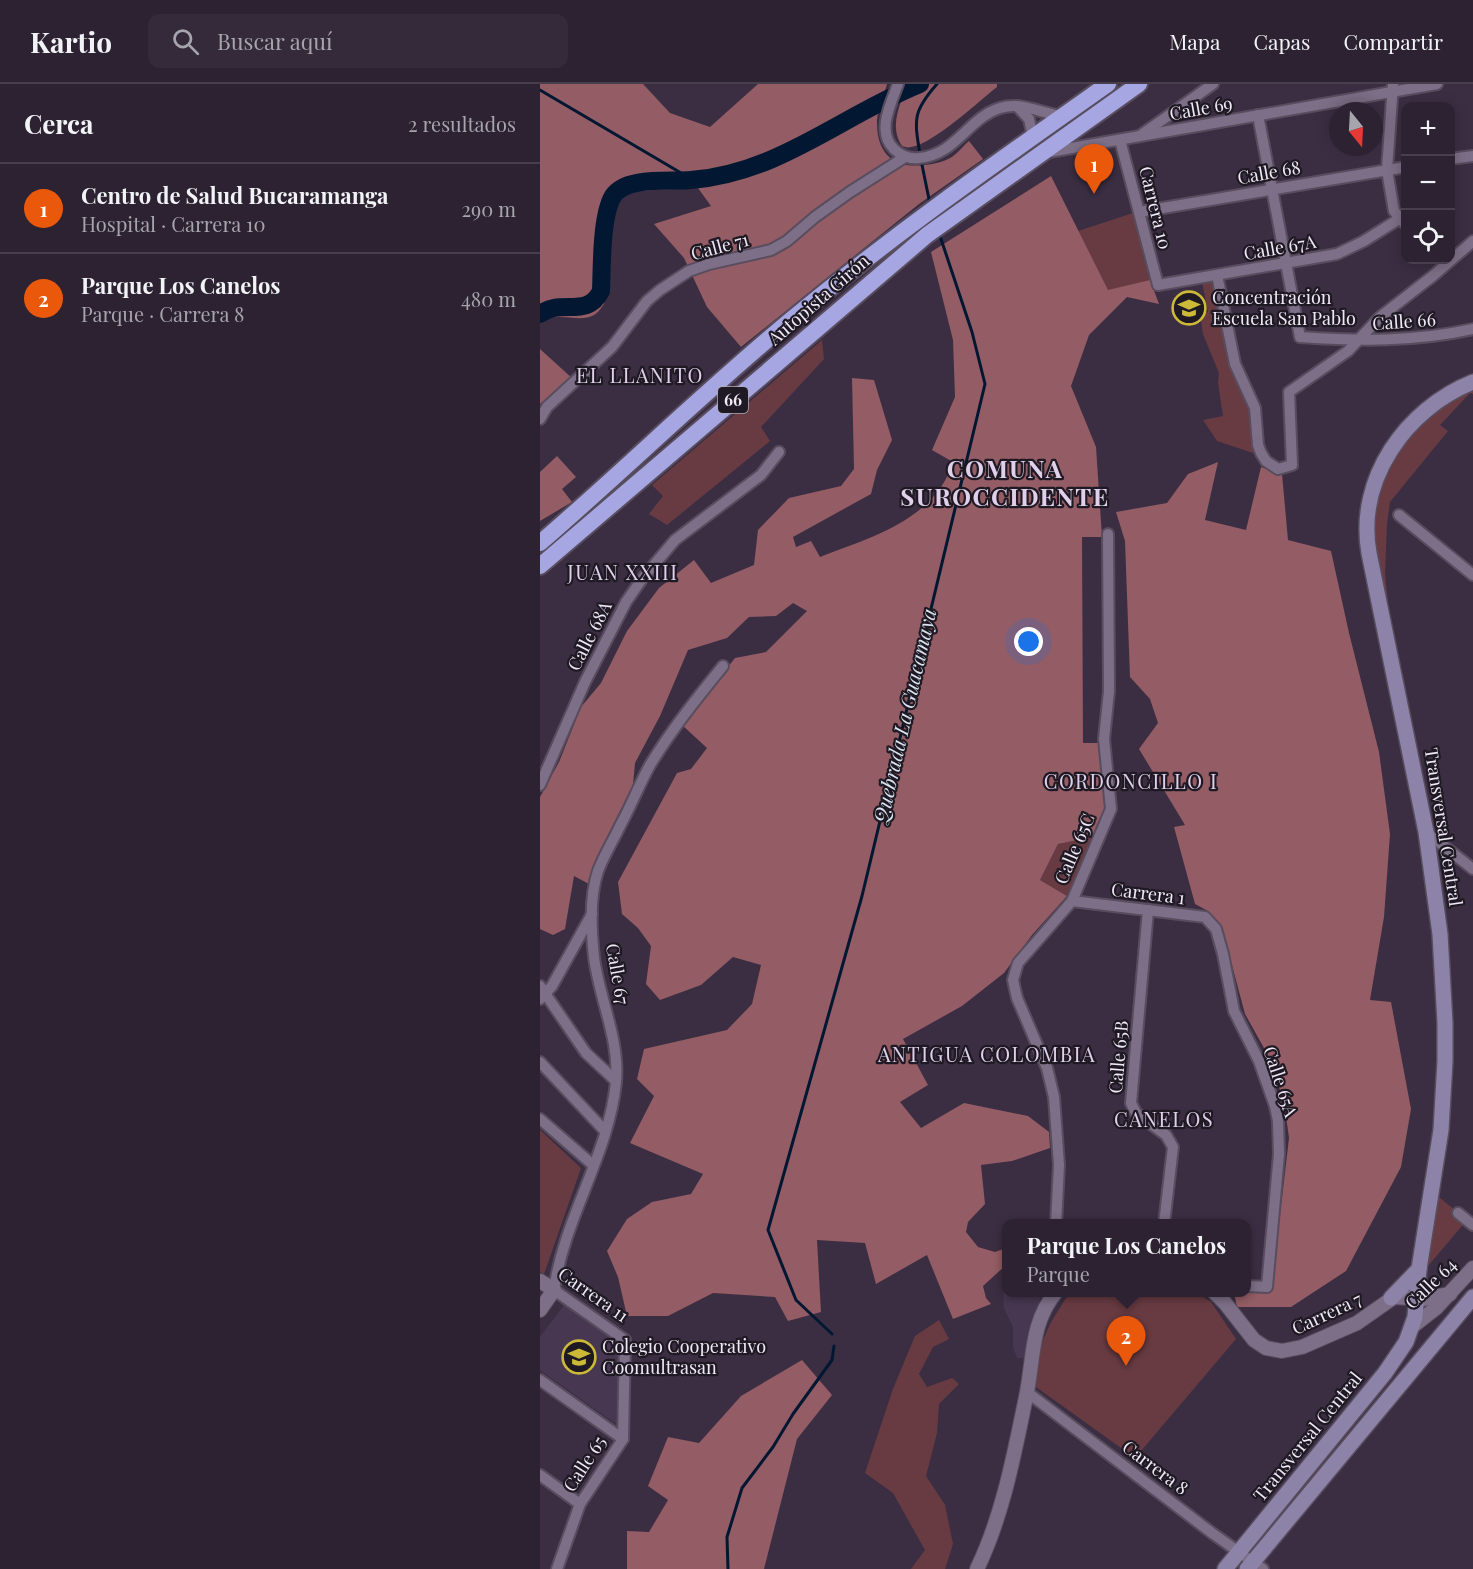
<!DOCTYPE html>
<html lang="es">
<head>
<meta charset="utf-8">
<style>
	:root { --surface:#2c2232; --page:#342a3a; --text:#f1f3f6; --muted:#a6a4ac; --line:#483f4d; --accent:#ea580c }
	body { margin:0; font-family:"Playfair Display",serif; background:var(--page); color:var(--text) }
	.controls { position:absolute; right:18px; top:18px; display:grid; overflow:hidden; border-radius:12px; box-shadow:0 3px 15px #0003 }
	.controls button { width:54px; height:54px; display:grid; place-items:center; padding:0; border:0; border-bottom:2px solid var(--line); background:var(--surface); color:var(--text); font:30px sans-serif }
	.compass { position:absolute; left:789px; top:18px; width:54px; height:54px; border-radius:50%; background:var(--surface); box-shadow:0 3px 15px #0003; rotate:162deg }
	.you { position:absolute; left:489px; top:558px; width:21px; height:21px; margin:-15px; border:4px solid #fff; border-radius:50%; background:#1a73e8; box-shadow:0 0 0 9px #1a73e833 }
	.badge { display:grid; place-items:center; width:39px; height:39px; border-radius:50%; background:var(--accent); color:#fff; font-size:20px; font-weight:700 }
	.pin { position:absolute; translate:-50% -50px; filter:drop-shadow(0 2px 3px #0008) }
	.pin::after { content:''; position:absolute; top:32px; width:21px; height:18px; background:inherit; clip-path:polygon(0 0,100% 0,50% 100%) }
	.popup { position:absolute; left:462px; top:1135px; width:249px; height:78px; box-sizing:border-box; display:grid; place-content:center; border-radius:12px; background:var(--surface); filter:drop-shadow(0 2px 4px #0005); font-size:20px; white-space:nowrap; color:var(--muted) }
	.popup b { font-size:22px; color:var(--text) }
	.popup::after { content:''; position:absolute; left:50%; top:100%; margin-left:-12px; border:12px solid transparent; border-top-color:var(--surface) }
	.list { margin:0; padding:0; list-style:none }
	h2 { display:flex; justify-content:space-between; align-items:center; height:78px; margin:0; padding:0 24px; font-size:26px }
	h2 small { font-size:20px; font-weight:400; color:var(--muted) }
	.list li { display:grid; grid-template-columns:39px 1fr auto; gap:18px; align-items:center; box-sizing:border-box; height:90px; padding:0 24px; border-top:2px solid var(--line) }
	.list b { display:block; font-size:22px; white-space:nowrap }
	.list p { margin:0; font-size:20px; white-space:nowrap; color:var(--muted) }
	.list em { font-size:20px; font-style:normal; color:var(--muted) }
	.icon { flex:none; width:33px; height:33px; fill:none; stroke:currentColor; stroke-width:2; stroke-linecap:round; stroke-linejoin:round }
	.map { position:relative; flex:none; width:933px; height:1485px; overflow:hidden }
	header { display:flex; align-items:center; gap:36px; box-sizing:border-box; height:84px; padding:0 30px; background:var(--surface); border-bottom:2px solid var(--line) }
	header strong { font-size:28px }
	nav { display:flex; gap:33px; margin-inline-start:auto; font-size:21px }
	.search { width:420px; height:54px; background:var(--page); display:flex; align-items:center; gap:15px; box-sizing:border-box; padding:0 21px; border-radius:12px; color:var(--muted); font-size:22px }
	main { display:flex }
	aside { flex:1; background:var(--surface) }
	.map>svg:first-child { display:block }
	.built { fill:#473751 }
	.green { fill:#683b42 }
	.forest { fill:#945c64 }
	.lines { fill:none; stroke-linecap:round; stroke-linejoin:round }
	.stream { stroke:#021832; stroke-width:3 }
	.river { stroke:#021832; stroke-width:18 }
	.minor-casing { stroke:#584d5e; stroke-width:14 }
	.tertiary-casing { stroke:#584d5e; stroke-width:16 }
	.secondary-casing { stroke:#584d5e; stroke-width:18 }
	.trunk-casing { stroke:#584d5e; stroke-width:20 }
	.minor { stroke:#7d6f87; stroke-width:10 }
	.tertiary { stroke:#7d6f87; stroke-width:14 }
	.secondary { stroke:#8d83a9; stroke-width:15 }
	.trunk { stroke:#a6a6e2; stroke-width:16 }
	.labels { text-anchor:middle; stroke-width:4.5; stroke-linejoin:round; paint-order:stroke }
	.shield { fill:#1e1922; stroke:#b1aab6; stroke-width:1.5 }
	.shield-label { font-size:16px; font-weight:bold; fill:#f0e8f6 }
	.street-label { font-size:18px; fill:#f0e8f6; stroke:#1e1922 }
	.poi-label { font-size:18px; fill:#f0e8f6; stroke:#1e1922; text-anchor:start }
	.neighbourhood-label { font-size:20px; letter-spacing:1.5px; fill:#e0d0eb; stroke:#1e1922 }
	.water-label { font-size:20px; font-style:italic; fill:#dae5f1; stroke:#1e1922 }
	.district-label { font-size:24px; font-weight:bold; letter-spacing:1.5px; fill:#e0d0eb; stroke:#1e1922 }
</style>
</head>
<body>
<header>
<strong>Kartio</strong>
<div class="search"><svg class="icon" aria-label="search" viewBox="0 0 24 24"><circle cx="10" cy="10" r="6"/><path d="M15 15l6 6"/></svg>Buscar aquí</div>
<nav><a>Mapa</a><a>Capas</a><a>Compartir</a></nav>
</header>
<main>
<aside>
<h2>Cerca<small>2 resultados</small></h2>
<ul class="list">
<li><span class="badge">1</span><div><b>Centro de Salud Bucaramanga</b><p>Hospital · Carrera 10</p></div><em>290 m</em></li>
<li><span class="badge">2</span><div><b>Parque Los Canelos</b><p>Parque · Carrera 8</p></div><em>480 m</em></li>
</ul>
</aside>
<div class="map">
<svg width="933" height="1485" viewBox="0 0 933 1485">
	<rect width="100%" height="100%" fill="#3b2e43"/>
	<g class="built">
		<path d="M466,1186V1208L502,1209L484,1274H477L473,1263V1243L464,1224L462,1190Z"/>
		<path d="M24,1221L79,1260L76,1340L0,1286V1253Z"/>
	</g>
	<g class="green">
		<path d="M593,129L610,196L568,207L538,147Z"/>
		<path d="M674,196L692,286L710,322L714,341L713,369L677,357L663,336L683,332L678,299L679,289L663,250L660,230L668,228L662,198Z"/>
		<path d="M282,256L284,275L221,343L230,357L127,441L109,430L123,412L112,401Z"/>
		<path d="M930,308H933V310L930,309L900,341L908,347L850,418L847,440L845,490L851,547C844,513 833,477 834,443C834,395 869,342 909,317C915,313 923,311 930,308Z"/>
		<path d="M553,753L527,812L500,796L518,760Z"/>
		<path d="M0,1046L41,1084L4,1190L0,1188Z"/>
		<path d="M899,1113L927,1136L888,1182Z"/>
		<path d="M529,1209H657L671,1218L696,1255L595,1374L496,1303L501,1261L510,1240Z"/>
		<path d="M399,1236L409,1255L393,1263L379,1290L387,1303L412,1294L419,1300L399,1320L397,1349L386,1392L405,1421L413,1460L405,1485H371L385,1466L353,1409L325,1389L353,1305L375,1252Z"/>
	</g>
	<g class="forest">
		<path d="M0,0H103L130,29L170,43L218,0H347C344,11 338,24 337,36C336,69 353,85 385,81C395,80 403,78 412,73C418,69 423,62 429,57L443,75L379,120L201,263L167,223L144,174L114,140L171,122L158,104L93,107L76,117L71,136L64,220C61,224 58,229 54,231C39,240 17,226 0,239Z"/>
		<path d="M367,0H457V3C438,18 393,60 371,63C368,64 365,63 362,62C349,42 360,22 367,0Z"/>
		<path d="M511,92L568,206L610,196L619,220L587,213L549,251L531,302L556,363L562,453H542L543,659H560L565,723L553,753L518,760L500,796L527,812L492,851L464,889L422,922L363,955L388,1001L360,1018L381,1044L424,1019L488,1032L509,1048L510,1064L472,1077L441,1081L445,1120L428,1138L426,1148L438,1163L455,1168L466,1164V1181L443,1202L446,1214L451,1220L413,1235L387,1171L336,1200L325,1159L277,1156L281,1228L248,1237L235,1213L173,1209L128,1232H87L78,1193L67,1167L87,1135L112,1118L151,1110L163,1090L90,1059L114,1012L97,995L104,965L187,946L212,920L221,881L193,873L161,901L120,916L106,900L111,862L98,844L82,830L78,798L137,689L151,685L167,664L142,641L195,574L226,568L267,527L253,519L236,532L209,533L187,554L148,566L120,632L95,679L93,701L55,777L49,800L34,792L25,845L13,851L0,845V713L19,678L41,623L61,599L87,547L119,504L154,476L171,499L214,481L218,446L249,414L301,402L314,385L312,294L334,296L352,356L337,386L331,410L253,453L256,463L271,457L280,473C331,453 395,436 413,378L392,366L415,313L413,256L391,168Z"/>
		<path d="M0,265L33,295L0,320Z"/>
		<path d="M17,372L36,393L22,405L32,418L0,437V388Z"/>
		<path d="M678,378L665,436L706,446L721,383L742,390L748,456L791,467L809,549L839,668L850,750L844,833L830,916L851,918L871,1025L861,1083L806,1187L751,1223H697L694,1209L706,1208V1207L731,1208L749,1054L744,1018L729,973L705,930L682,844L668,827L655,820L634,743L645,741L599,665L618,639L610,615L590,593L585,457L576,428L627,419L648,390Z"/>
		<path d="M262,1276L292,1311L257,1355L224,1485H87V1447L109,1448L128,1416L108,1402L128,1353L159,1359L201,1312Z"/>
	</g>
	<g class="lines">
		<g class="stream">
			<path d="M0,6L153,96"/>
			<path d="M380,70C374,35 373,27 397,0"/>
			<path d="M381,76L390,120"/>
			<path d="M292,1250L256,1216L228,1146L322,812L445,300L432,248L399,149"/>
			<path d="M188,1485L187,1453L202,1404L233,1363L253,1330L292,1276L294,1262"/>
		</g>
		<path class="river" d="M0,230C22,214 47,235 61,207C62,183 61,132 73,112C86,92 130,98 151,96C239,89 301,32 380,0"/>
		<g class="minor-casing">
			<g id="minor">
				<path d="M358,0C351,19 336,48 354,65C361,72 370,75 379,74C416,71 428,34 460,24C483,17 501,30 523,32"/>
				<path d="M853,0L847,86L854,127L866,141"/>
				<path d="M477,22L489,35L493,53"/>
				<path d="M718,31L760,253C819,257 875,258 933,245"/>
				<path d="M601,51L673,0"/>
				<path d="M580,56L618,201L797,170L824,157L859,135"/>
				<path d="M509,68L897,0"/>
				<path d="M910,75L933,72"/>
				<path d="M599,128L866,83"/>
				<path d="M677,191L695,280L715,324L718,361L721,369L726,377L738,385L752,381L749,308L808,267L840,233L894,191L933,157"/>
				<path d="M0,335L7,323L72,263L107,217L120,206L149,187L169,180L231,166L247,157L275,133L310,108L365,73"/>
				<path d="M859,431L933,491"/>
				<path d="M0,701L45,598L86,518L102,495L135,456L221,391L239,368"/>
				<path d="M886,748L933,785"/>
				<path d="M532,817L665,833L676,845L683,870L694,927L719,977L735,1022L738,1037L739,1070L727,1203L706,1202"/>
				<path d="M608,826L591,1019L596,1029L626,1051L633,1063L624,1140"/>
				<path d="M0,902L46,969L76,997"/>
				<path d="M0,915L12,902L52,830"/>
				<path d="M0,978L65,1047"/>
				<path d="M0,1035L53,1081"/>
				<path d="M918,1129L933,1141"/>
				<path d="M516,1140L519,1081L514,1013L507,984L477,914L473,896L478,879L532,817L571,725L564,655L569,607L568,450"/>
				<path d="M0,1296L83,1355"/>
				<path d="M487,1308L672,1449L723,1485"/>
				<path d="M0,1391L40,1420"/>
				<path d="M17,1485L40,1420L83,1355L85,1256L14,1206C24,1134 69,1070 76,998C80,956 59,914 54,873C51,846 49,813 58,787C64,771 73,757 80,742C91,722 99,701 110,681C132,645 157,614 183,582"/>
			</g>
		</g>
		<g class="tertiary-casing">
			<g id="tertiary">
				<path d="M0,1197L14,1206L0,1226"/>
				<path d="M674,1208L685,1219L714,1256L726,1264L742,1267L762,1263L817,1239L854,1213L883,1215L910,1210"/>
				<path d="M873,1242L896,1224L933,1184"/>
				<path d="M437,1485C463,1431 474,1371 486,1313C494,1276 490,1239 516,1208"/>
			</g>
		</g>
		<g class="secondary-casing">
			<g id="secondary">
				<path d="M851,1214L879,1185"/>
				<path d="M685,1485L845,1289L866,1258L875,1233L879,1185L901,1046L905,977V939L900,850L886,748L829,469C816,395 866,325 933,298"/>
				<path d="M707,1485L933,1213"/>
			</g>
		</g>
		<g class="trunk-casing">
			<g id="trunk">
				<path d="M0,459C87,384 169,303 258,230C357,148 463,74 568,0"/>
				<path d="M0,482L387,151L599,0"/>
			</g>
		</g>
		<use href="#minor" class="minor"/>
		<use href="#tertiary" class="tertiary"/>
		<use href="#secondary" class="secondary"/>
		<use href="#trunk" class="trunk"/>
	</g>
	<defs>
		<g id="school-ring" transform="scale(1.725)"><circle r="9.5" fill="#1e1922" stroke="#cdb938" stroke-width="1.5"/><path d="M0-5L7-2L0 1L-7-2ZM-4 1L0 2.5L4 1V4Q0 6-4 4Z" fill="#cdb938"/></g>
	</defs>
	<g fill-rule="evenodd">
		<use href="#school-ring" x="649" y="224"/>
		<use href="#school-ring" x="39" y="1273"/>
	</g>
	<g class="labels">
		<rect class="shield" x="178" y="303" width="30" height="26" rx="4.5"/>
		<g class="shield-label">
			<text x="193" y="322">66</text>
		</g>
		<g class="street-label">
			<text transform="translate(661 25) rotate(-10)" y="6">Calle 69</text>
			<text transform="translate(729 89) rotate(-10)" y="6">Calle 68</text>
			<text transform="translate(615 124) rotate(76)" y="6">Carrera 10</text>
			<text transform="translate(180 163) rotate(-15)" y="6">Calle 71</text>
			<text transform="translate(740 164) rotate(-10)" y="6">Calle 67A</text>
			<text transform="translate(279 216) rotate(-41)" y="6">Autopista Girón</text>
			<text transform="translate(864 238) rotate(-4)" y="6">Calle 66</text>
			<text transform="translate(50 552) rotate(-63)" y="6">Calle 68A</text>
			<text transform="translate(903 743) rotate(81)" y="6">Transversal Central</text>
			<text transform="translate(535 765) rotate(-67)" y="6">Calle 65C</text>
			<text transform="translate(608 810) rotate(7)" y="6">Carrera 1</text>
			<text transform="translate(77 890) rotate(80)" y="6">Calle 67</text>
			<text transform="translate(579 973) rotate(-85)" y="6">Calle 65B</text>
			<text transform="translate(740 998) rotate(72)" y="6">Calle 65A</text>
			<text transform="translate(891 1200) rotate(-44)" y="6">Calle 64</text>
			<text transform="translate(53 1211) rotate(35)" y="6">Carrera 11</text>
			<text transform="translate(787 1230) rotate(-25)" y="6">Carrera 7</text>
			<text transform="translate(768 1353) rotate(-51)" y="6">Transversal Central</text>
			<text transform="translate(45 1380) rotate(-57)" y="6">Calle 65</text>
			<text transform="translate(615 1384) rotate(37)" y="6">Carrera 8</text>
		</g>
		<g class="poi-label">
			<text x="672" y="220">Concentración<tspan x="672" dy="21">Escuela San Pablo</tspan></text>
			<text x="62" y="1269">Colegio Cooperativo<tspan x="62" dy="21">Coomultrasan</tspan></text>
		</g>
		<g class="neighbourhood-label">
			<text x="100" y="299">EL LLANITO</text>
			<text x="83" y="496">JUAN XXIII</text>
			<text x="591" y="705">CORDONCILLO I</text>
			<text x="447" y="978">ANTIGUA COLOMBIA</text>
			<text x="624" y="1043">CANELOS</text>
		</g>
		<g class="water-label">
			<text transform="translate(365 632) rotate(-77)" y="7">Quebrada La Guacamaya</text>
		</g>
		<g class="district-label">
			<text x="465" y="394">COMUNA<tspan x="465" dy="28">SUROCCIDENTE</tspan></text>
		</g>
	</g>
</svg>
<div class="controls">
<button>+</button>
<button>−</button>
<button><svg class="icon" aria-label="locate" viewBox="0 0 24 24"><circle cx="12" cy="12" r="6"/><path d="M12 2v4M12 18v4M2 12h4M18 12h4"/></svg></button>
</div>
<svg class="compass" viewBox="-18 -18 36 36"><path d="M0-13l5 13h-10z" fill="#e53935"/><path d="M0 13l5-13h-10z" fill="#a6a4ac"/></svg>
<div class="you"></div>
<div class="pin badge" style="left:554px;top:110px">1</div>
<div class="pin badge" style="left:586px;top:1282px">2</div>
<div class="popup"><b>Parque Los Canelos</b>Parque</div>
</div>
</main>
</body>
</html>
